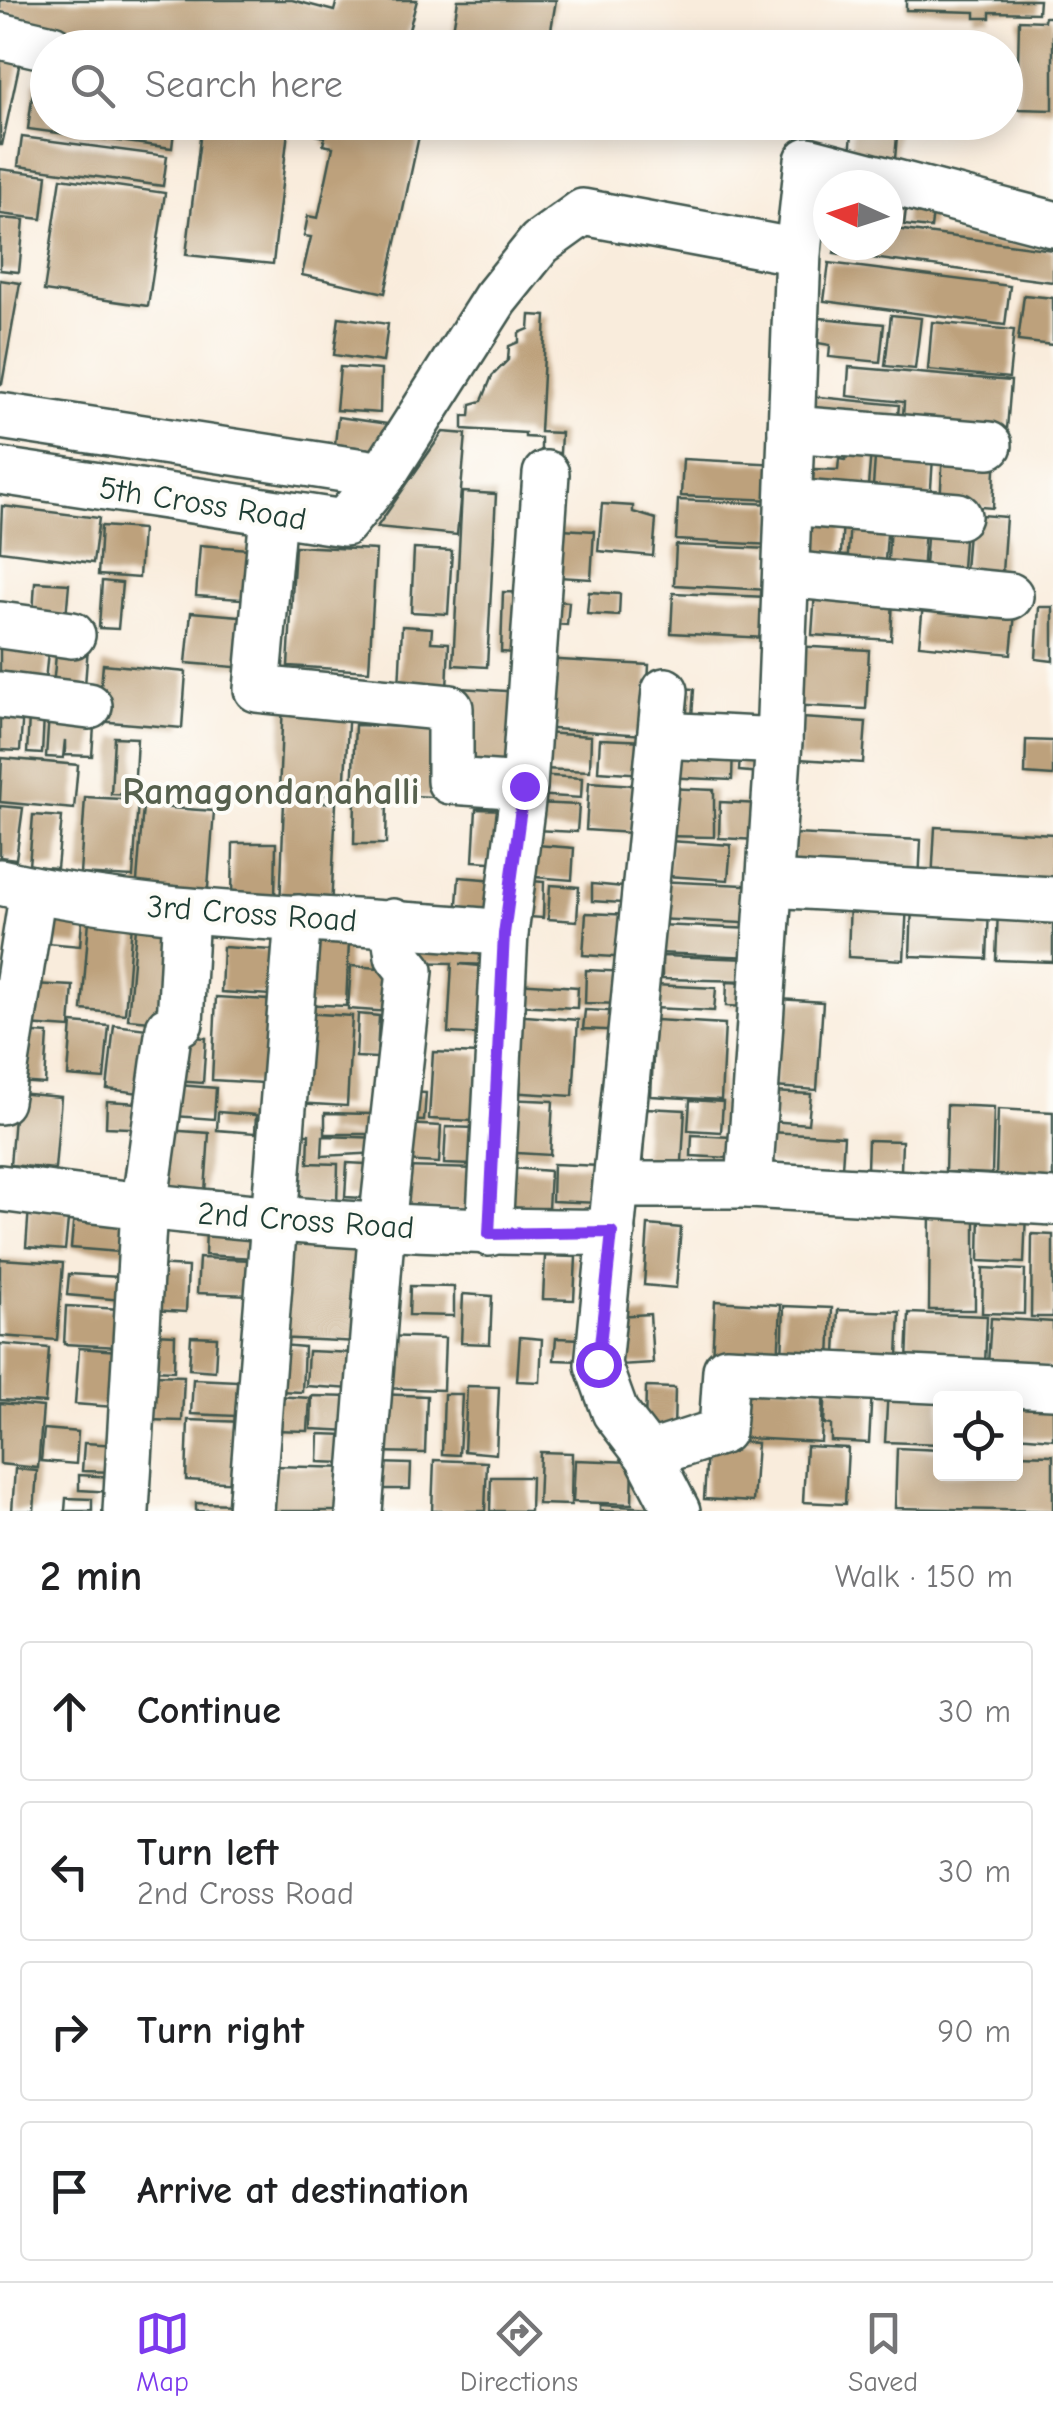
<!DOCTYPE html>
<html lang="en">
<head>
<meta charset="utf-8">
<style>
	:root { --surface:#fff; --page:#f2f2f2; --text:#202124; --muted:#757577; --line:#e0e0e0; --accent:#7c3aed }
	body { margin:0; font-family:"Comic Neue",sans-serif; background:var(--page); color:var(--text) }
	.controls { position:absolute; right:30px; bottom:30px; display:grid; overflow:hidden; border-radius:10px; box-shadow:0 5px 25px #0003 }
	.controls button { width:90px; height:90px; display:grid; place-items:center; padding:0; border:0; border-bottom:2px solid var(--line); background:var(--surface); color:var(--text); font:50px sans-serif }
	.compass { position:absolute; left:813px; top:170px; width:90px; height:90px; border-radius:50%; background:var(--surface); box-shadow:0 5px 25px #0003; rotate:273deg }
	.stop { position:absolute; width:30px; height:30px; margin:-22px; border:8px solid #7c3aed; border-radius:50%; background:#fff }
	.stop.end { background:#7c3aed; border-color:#fff; box-shadow:0 2px 10px #0008 }
	.list { margin:0; padding:0; list-style:none }
	h2 { display:flex; justify-content:space-between; align-items:center; height:130px; margin:0; padding:0 40px; font-size:42px }
	h2 small { font-size:32px; font-weight:400; color:var(--muted) }
	.list li { display:grid; grid-template-columns:65px 1fr auto; gap:30px; align-items:center; box-sizing:border-box; height:140px; margin:0 20px 20px; padding:0 20px; border:2px solid var(--line); border-radius:10px }
	.list b { display:block; font-size:38px; white-space:nowrap }
	.list p { margin:0; font-size:32px; white-space:nowrap; color:var(--muted) }
	.list em { font-size:32px; font-style:normal; color:var(--muted) }
	.icon { flex:none; width:55px; height:55px; fill:none; stroke:currentColor; stroke-width:2; stroke-linecap:round; stroke-linejoin:round }
	.map { position:relative; flex:none; width:1053px; height:1511px; overflow:hidden }
	.search { position:absolute; background:var(--surface); box-shadow:0 5px 25px #0003; left:30px; right:30px; top:30px; height:110px; display:flex; align-items:center; gap:25px; box-sizing:border-box; padding:0 35px; border-radius:55px; color:var(--muted); font-size:38px }
	.sheet { height:770px; background:var(--surface) }
	nav { display:flex; justify-content:space-around; align-items:center; box-sizing:border-box; height:140px; border-top:2px solid var(--line); background:var(--surface); font-size:28px; color:var(--muted) }
	nav a { display:grid; justify-items:center; gap:5px }
	nav .on { color:var(--accent) }
	.map>svg:first-child { display:block }
	.building { fill:#bda17c }
	.lines { fill:none; stroke-linecap:round; stroke-linejoin:round }
	.minor-casing { stroke:#40574d; stroke-width:50 }
	.minor { stroke:#fff; stroke-width:45 }
	.route { stroke:#7c3aed; stroke-width:12 }
	.labels { text-anchor:middle; stroke-width:8; stroke-linejoin:round; paint-order:stroke }
	.street-label { font-size:32px; fill:#1f3d34; stroke:#fdfcf7 }
	.quarter-label { font-size:38px; font-weight:bold; fill:#56604d; stroke:#fdfcf7 }
</style>
</head>
<body>
<div class="map">
<svg width="1053" height="1511" viewBox="0 0 1053 1511">
	<rect width="100%" height="100%" fill="#fdfcf7"/>
	<filter id="ink" filterUnits="userSpaceOnUse"><feTurbulence type="fractalNoise" baseFrequency=".01" numOctaves="2"/><feDisplacementMap in="SourceGraphic" scale="20" xChannelSelector="R" yChannelSelector="G"/><feConvolveMatrix kernelMatrix="1 2 1 2 8 2 1 2 1" color-interpolation-filters="sRGB"/></filter>
	<filter id="wash" filterUnits="userSpaceOnUse"><feTurbulence type="fractalNoise" baseFrequency=".0048" numOctaves="4" result="noise"/><feDisplacementMap in="SourceGraphic" scale="40" xChannelSelector="R" yChannelSelector="G"/><feGaussianBlur stdDeviation="2.25" result="paint"/><feColorMatrix in="noise" values="0 0 0 0 0 0 0 0 0 0 0 0 0 0 0 0 0 1.4 0 .05"/><feComposite in="paint" operator="in"/></filter>
	<g filter="url(#wash)">
		<rect width="100%" height="100%" fill="#f9ecdc"/>
		<g id="blocks">
			<g class="building">
				<path d="M0,0H292L334,11L337,0H417L404,48H138L0,12Z"/>
				<path d="M458,0H556L548,48H450Z"/>
				<path d="M906,0H1039L1038,13L990,12V18H975V12L906,10Z"/>
				<path d="M1045,17H1053V110L1017,109L1019,20L1044,21Z"/>
				<path d="M0,52L21,57L2,145H0Z"/>
				<path d="M34,82L48,84V122H175L172,148L28,129Z"/>
				<path d="M202,122H289L273,264L186,255Z"/>
				<path d="M319,122H422L385,293L302,275L311,237L304,236L308,216L318,218L333,147L323,145L325,137L316,135Z"/>
				<path d="M853,122L898,124L895,159L850,155Z"/>
				<path d="M22,137L167,156L163,186L18,166Z"/>
				<path d="M0,169L47,175L42,219L0,214Z"/>
				<path d="M61,178L165,193L148,306L44,291Z"/>
				<path d="M908,192L935,195L931,228L904,225Z"/>
				<path d="M0,218L24,220L19,272L0,270Z"/>
				<path d="M888,228L1053,250V282L834,253L836,245H888Z"/>
				<path d="M829,263L1010,286L1005,325L824,301Z"/>
				<path d="M0,280L20,283L2,384H0Z"/>
				<path d="M1024,295L1053,298V345L1018,341Z"/>
				<path d="M530,315L546,316L540,432L561,433L560,453L541,452V438L525,437V433L463,429V416H470L471,404L482,401L492,376L508,360L509,346L519,342V333L529,329Z"/>
				<path d="M891,315L921,318L915,369L885,366Z"/>
				<path d="M339,317L388,324L383,362L334,355Z"/>
				<path d="M820,318L884,324L880,362L829,357L830,345L818,343Z"/>
				<path d="M932,322L1014,330L1009,378L928,370Z"/>
				<path d="M340,367L381,370L380,413L336,410Z"/>
				<path d="M849,367L1011,381L1006,441L902,431L904,402L847,396Z"/>
				<path d="M809,396L899,405L896,434L807,425Z"/>
				<path d="M338,417L388,424L384,451L335,444Z"/>
				<path d="M443,432L466,434L457,535L377,527Z"/>
				<path d="M847,438L872,439L867,498L812,494L814,469L838,470L839,459L845,460Z"/>
				<path d="M876,444L933,457L930,503L872,500Z"/>
				<path d="M996,451L993,508L940,504L943,452Z"/>
				<path d="M683,459L779,464L777,500L681,496Z"/>
				<path d="M462,492L496,494L487,667L453,665Z"/>
				<path d="M678,500L774,504L772,545L676,540Z"/>
				<path d="M602,504L633,506V512L656,519L653,556L598,551Z"/>
				<path d="M2,506L99,518L93,563L0,551Z"/>
				<path d="M806,511L843,520L840,570L803,567Z"/>
				<path d="M981,515L1006,517L1001,586L964,583L969,519H981Z"/>
				<path d="M850,519L888,521L884,574L847,571Z"/>
				<path d="M890,524L925,525L922,578L887,576Z"/>
				<path d="M928,524L965,526L961,582L924,579Z"/>
				<path d="M101,526L142,529L139,578L98,575Z"/>
				<path d="M546,528L594,531L591,579L542,576Z"/>
				<path d="M200,545L260,550L256,600L196,596Z"/>
				<path d="M676,545L771,549L769,590L674,585Z"/>
				<path d="M295,546L376,550L369,671L288,666Z"/>
				<path d="M414,549L452,551L448,614L411,612Z"/>
				<path d="M102,581L122,583L118,629L99,628Z"/>
				<path d="M35,582L69,584L66,617L33,614Z"/>
				<path d="M503,592L529,593L526,654L501,652Z"/>
				<path d="M589,592L620,594L619,616L587,614Z"/>
				<path d="M815,592L893,597L891,640L812,635Z"/>
				<path d="M673,593L768,597L766,638L671,633Z"/>
				<path d="M924,594L1016,603L1011,654L919,645Z"/>
				<path d="M541,600L569,602L567,625L539,623Z"/>
				<path d="M1039,607H1053V661L1036,659Z"/>
				<path d="M191,612L251,617L246,668L186,663Z"/>
				<path d="M402,626L432,628L431,642L449,643L447,690L399,688Z"/>
				<path d="M0,637L49,642L44,691L0,686Z"/>
				<path d="M57,644L88,646L84,699L52,697Z"/>
				<path d="M793,646L869,650L866,709L790,705Z"/>
				<path d="M542,659L649,665L645,735L538,728Z"/>
				<path d="M103,664L186,672L182,728L98,721Z"/>
				<path d="M674,687L694,689L691,730Z"/>
				<path d="M460,688L521,692L516,773L455,768Z"/>
				<path d="M283,703L349,706L344,796L279,793Z"/>
				<path d="M0,709L23,711L20,751L0,750Z"/>
				<path d="M95,711L92,756L65,755V740L63,758L46,757L49,714Z"/>
				<path d="M29,717H44L42,754L27,753Z"/>
				<path d="M801,718L866,722L863,763L799,759Z"/>
				<path d="M355,725L437,728L434,797L352,793Z"/>
				<path d="M542,733L591,736L590,771L541,769Z"/>
				<path d="M114,737L137,738L134,795L111,794Z"/>
				<path d="M600,739L647,741L645,774L598,771Z"/>
				<path d="M1026,740L1053,741V776L1025,774Z"/>
				<path d="M741,742L774,774L739,771Z"/>
				<path d="M664,744L733,747L732,780L663,777Z"/>
				<path d="M2,758L78,765L74,809L0,802Z"/>
				<path d="M535,775L582,778L581,798L534,795Z"/>
				<path d="M589,782L634,785L631,833L586,830Z"/>
				<path d="M665,788L714,790V837L663,836Z"/>
				<path d="M85,797L138,800L133,877L80,874Z"/>
				<path d="M355,799H387L386,844H354Z"/>
				<path d="M284,801L336,803L331,910L280,908Z"/>
				<path d="M720,802L760,804L759,840L719,838Z"/>
				<path d="M535,803L579,805L577,832L534,830Z"/>
				<path d="M0,806L23,808L16,859L0,857Z"/>
				<path d="M143,806L214,811L207,900L136,894Z"/>
				<path d="M476,809L510,810L508,863L473,861Z"/>
				<path d="M33,815L62,817L57,868L29,866Z"/>
				<path d="M935,827L1053,834V888L932,881Z"/>
				<path d="M794,834L921,840L919,884L792,878Z"/>
				<path d="M669,841L731,845L728,880L667,876Z"/>
				<path d="M233,843H276L275,898L232,897Z"/>
				<path d="M524,844L574,848L572,880L522,876Z"/>
				<path d="M459,877L496,880L494,918L456,916Z"/>
				<path d="M517,880L544,882L543,918L514,916Z"/>
				<path d="M656,881L766,886L764,924L655,919Z"/>
				<path d="M592,884L623,887L622,903L592,901Z"/>
				<path d="M550,885L579,887L577,921L548,919Z"/>
				<path d="M850,900L907,903L904,960L848,957Z"/>
				<path d="M38,904L83,908L80,946L35,942Z"/>
				<path d="M912,905L989,908L987,959L910,956Z"/>
				<path d="M998,909L1053,911V962L996,960Z"/>
				<path d="M586,913L632,915L630,958L583,955Z"/>
				<path d="M89,920L132,923L125,1014L82,1010Z"/>
				<path d="M657,925L755,929L754,957L656,953Z"/>
				<path d="M136,927L183,932L175,1023L128,1019Z"/>
				<path d="M407,935L497,937L496,965L459,964L491,967L488,1035L448,1033L452,963L406,962Z"/>
				<path d="M300,939L349,941L346,1006L297,1004Z"/>
				<path d="M223,947L272,950L270,995L221,992Z"/>
				<path d="M662,956L751,959L750,981L662,979Z"/>
				<path d="M351,966L408,970L405,1013L348,1009Z"/>
				<path d="M586,970L629,972L628,1004L585,1003Z"/>
				<path d="M727,982L748,983L747,1007L726,1006Z"/>
				<path d="M515,983L578,987L577,1008L514,1005Z"/>
				<path d="M31,984L73,986L70,1028L28,1025Z"/>
				<path d="M654,985L716,988L714,1011L653,1008Z"/>
				<path d="M216,997L268,1000L263,1083L212,1080Z"/>
				<path d="M779,999L823,1002L817,1090L774,1087Z"/>
				<path d="M585,1010L627,1012L626,1031L583,1029Z"/>
				<path d="M301,1013L352,1016L347,1106L296,1103Z"/>
				<path d="M358,1014L379,1016L377,1058L356,1057Z"/>
				<path d="M512,1015L578,1020L573,1096L507,1092Z"/>
				<path d="M655,1020L725,1024L721,1100L651,1096Z"/>
				<path d="M72,1023L109,1026L104,1079L68,1076Z"/>
				<path d="M114,1025L164,1031L157,1095L107,1089Z"/>
				<path d="M22,1032L48,1034L45,1084L18,1082Z"/>
				<path d="M178,1036L206,1038L203,1083L175,1081Z"/>
				<path d="M433,1052L479,1054L475,1121L429,1119Z"/>
				<path d="M164,1084L216,1088L214,1119L162,1115Z"/>
				<path d="M406,1092L426,1093L424,1121L404,1120Z"/>
				<path d="M772,1092L811,1094L808,1124L770,1121Z"/>
				<path d="M16,1093L61,1097L55,1169L10,1165Z"/>
				<path d="M504,1099L553,1101L550,1155L500,1152Z"/>
				<path d="M690,1100L723,1102L721,1132L688,1130Z"/>
				<path d="M107,1101L154,1104L153,1129L106,1127Z"/>
				<path d="M947,1105L994,1107L992,1174L945,1172Z"/>
				<path d="M645,1108L685,1110L681,1179L642,1177Z"/>
				<path d="M998,1109L1053,1112V1180L996,1177Z"/>
				<path d="M218,1112L256,1115L255,1133L217,1130Z"/>
				<path d="M325,1113L372,1114L371,1134H325Z"/>
				<path d="M404,1124L441,1126L439,1163L402,1161Z"/>
				<path d="M446,1127L476,1128L474,1165L444,1164Z"/>
				<path d="M166,1130L209,1133L205,1192L162,1189Z"/>
				<path d="M769,1132L844,1136L842,1168L767,1164Z"/>
				<path d="M292,1134H309L308,1163L338,1164L337,1205L289,1203Z"/>
				<path d="M692,1135L731,1137L730,1158L691,1156Z"/>
				<path d="M323,1136L383,1138L380,1153L322,1156Z"/>
				<path d="M868,1140L902,1141L901,1170L867,1169Z"/>
				<path d="M347,1163L385,1165L383,1199L345,1197Z"/>
				<path d="M553,1164L601,1166L599,1203L552,1201Z"/>
				<path d="M403,1167L480,1169L478,1212L402,1210Z"/>
				<path d="M497,1167L550,1171L548,1210L495,1206Z"/>
				<path d="M29,1207L69,1210L65,1250L26,1247Z"/>
				<path d="M980,1210L1026,1212L1024,1263L979,1261Z"/>
				<path d="M930,1211L975,1212V1310H929Z"/>
				<path d="M74,1214L134,1219L131,1253L71,1248Z"/>
				<path d="M648,1225L681,1228L676,1288L644,1285Z"/>
				<path d="M206,1229L254,1232L253,1258L205,1255Z"/>
				<path d="M1032,1234L1053,1235V1317H1031Z"/>
				<path d="M280,1240L365,1244L360,1342L276,1338Z"/>
				<path d="M545,1256L576,1257L574,1300L543,1299Z"/>
				<path d="M199,1258L254,1260L252,1295L197,1293Z"/>
				<path d="M0,1259L63,1263L57,1340L0,1336Z"/>
				<path d="M154,1265L188,1267L186,1312L152,1310Z"/>
				<path d="M983,1268L1025,1270L1024,1314L982,1313Z"/>
				<path d="M69,1274L136,1278L134,1301L67,1295Z"/>
				<path d="M410,1286L454,1287V1316L409,1315Z"/>
				<path d="M463,1294L492,1296L490,1344L461,1343Z"/>
				<path d="M715,1301L781,1305L778,1363L712,1360Z"/>
				<path d="M66,1306L121,1309L119,1347L64,1344Z"/>
				<path d="M784,1306L832,1308L830,1360L782,1358Z"/>
				<path d="M838,1310L900,1312L898,1357L836,1355Z"/>
				<path d="M909,1313L987,1316L985,1365L907,1362Z"/>
				<path d="M650,1314L653,1363L619,1365L616,1316Z"/>
				<path d="M991,1318L1053,1322V1368L988,1364Z"/>
				<path d="M153,1334L175,1335L174,1371L152,1370Z"/>
				<path d="M191,1336L217,1337L215,1371L189,1369Z"/>
				<path d="M381,1336L445,1338L443,1390L380,1388Z"/>
				<path d="M520,1337L542,1339L540,1382L517,1381Z"/>
				<path d="M556,1338L582,1339L581,1361L554,1360Z"/>
				<path d="M0,1344L49,1348L45,1403L0,1400Z"/>
				<path d="M281,1345L304,1347L302,1392L278,1391Z"/>
				<path d="M79,1348L131,1352L127,1408L75,1404Z"/>
				<path d="M308,1351L354,1353L352,1389L306,1386Z"/>
				<path d="M151,1375L184,1376L182,1421L150,1420Z"/>
				<path d="M193,1379L237,1381L236,1416L191,1414Z"/>
				<path d="M730,1382L824,1387L821,1442L727,1437Z"/>
				<path d="M467,1386L499,1387L496,1454L464,1451Z"/>
				<path d="M826,1386L872,1389L869,1443L831,1441V1425L824,1424Z"/>
				<path d="M646,1387L675,1388L674,1431L645,1430Z"/>
				<path d="M888,1388L940,1398V1444L885,1442Z"/>
				<path d="M377,1394L427,1396L425,1453L375,1452Z"/>
				<path d="M444,1394H462L459,1455L442,1454Z"/>
				<path d="M274,1396L310,1398L308,1431L272,1430Z"/>
				<path d="M312,1396L353,1397L352,1431L311,1429Z"/>
				<path d="M1053,1396V1439L1016,1436V1398Z"/>
				<path d="M0,1403L43,1407L38,1468L0,1464Z"/>
				<path d="M188,1420L246,1422L243,1483L186,1480Z"/>
				<path d="M44,1429L78,1432L76,1464L41,1461Z"/>
				<path d="M319,1434L348,1435L346,1463L318,1462Z"/>
				<path d="M727,1441L757,1443L753,1502L704,1499L707,1450Z"/>
				<path d="M84,1443L118,1445L116,1472L82,1471Z"/>
				<path d="M806,1446L848,1448L845,1504L803,1502Z"/>
				<path d="M897,1448L940,1450V1474H1016V1454L1053,1455V1511L895,1508Z"/>
				<path d="M540,1452L572,1453L571,1505L538,1504Z"/>
				<path d="M434,1460L487,1462L485,1511H432Z"/>
				<path d="M575,1460L633,1462L632,1504L573,1502Z"/>
				<path d="M376,1463L411,1464L410,1489H375Z"/>
				<path d="M271,1466L352,1468L351,1511H270Z"/>
				<path d="M15,1469L37,1471L34,1511H12Z"/>
				<path d="M79,1475L114,1477L113,1492L79,1490Z"/>
				<path d="M491,1477H531L530,1511H490Z"/>
				<path d="M66,1498L92,1499V1511H65Z"/>
				<path d="M196,1503L239,1504V1511H196Z"/>
				<path d="M600,1505L652,1508V1511H600Z"/>
			</g>
		</g>
	</g>
	<g filter="url(#ink)">
		<use href="#blocks" fill-opacity="0" stroke="#40574d" stroke-width="2.5"/>
		<g class="lines">
			<g class="minor-casing">
				<g id="minor">
					<path d="M0,36L52,48"/>
					<path d="M0,416L383,475"/>
					<path d="M791,429L989,445"/>
					<path d="M0,471L344,523L383,475L495,299L540,243L583,212L798,252"/>
					<path d="M789,502L958,516"/>
					<path d="M273,514L257,689L450,708V781L524,786"/>
					<path d="M786,574L1010,596"/>
					<path d="M0,625L72,635"/>
					<path d="M665,691L598,1365L615,1412L648,1455L677,1511"/>
					<path d="M0,695L89,706"/>
					<path d="M661,735L779,741"/>
					<path d="M0,882C165,921 337,916 505,933"/>
					<path d="M770,884L1053,900"/>
					<path d="M0,1101L33,890"/>
					<path d="M617,1185H749L1053,1202"/>
					<path d="M749,1185L779,741L798,252L808,160L1053,224"/>
					<path d="M0,1188C202,1216 408,1234 612,1232"/>
					<path d="M489,1233L505,933L524,786L546,474"/>
					<path d="M648,1455L722,1431L726,1370L1053,1386"/>
					<path d="M126,1511L144,1208L169,1028L180,1023L186,912"/>
					<path d="M251,1511L298,918"/>
					<path d="M359,1511L382,1225L410,971L398,956L393,922"/>
				</g>
			</g>
			<use href="#minor" class="minor"/>
		</g>
	</g>
	<g class="lines" filter="url(#ink)">
		<path class="route" d="M524,786L504,934L489,1234L612,1232L598,1364"/>
	</g>
	<g class="labels">
		<g class="street-label">
			<text transform="translate(203 503) rotate(9)" y="11">5th Cross Road</text>
			<text transform="translate(252 913) rotate(4)" y="11">3rd Cross Road</text>
			<text transform="translate(306 1220) rotate(4)" y="11">2nd Cross Road</text>
		</g>
		<g class="quarter-label">
			<text x="271" y="804">Ramagondanahalli</text>
		</g>
	</g>
</svg>
<div class="controls">
<button><svg class="icon" aria-label="locate" viewBox="0 0 24 24"><circle cx="12" cy="12" r="6"/><path d="M12 2v4M12 18v4M2 12h4M18 12h4"/></svg></button>
</div>
<svg class="compass" viewBox="-18 -18 36 36"><path d="M0-13l5 13h-10z" fill="#e53935"/><path d="M0 13l5-13h-10z" fill="#757577"/></svg>
<div class="stop" style="left:598px;top:1364px"></div>
<div class="stop end" style="left:524px;top:786px"></div>
<div class="search"><svg class="icon" aria-label="search" viewBox="0 0 24 24"><circle cx="10" cy="10" r="6"/><path d="M15 15l6 6"/></svg>Search here</div>
</div>
<section class="sheet">
<h2>2 min<small>Walk · 150 m</small></h2>
<ul class="list">
<li><svg class="icon" aria-label="ahead" viewBox="0 0 24 24"><path d="M12 20V5M6 11l6-6 6 6"/></svg><div><b>Continue</b></div><em>30 m</em></li>
<li><svg class="icon" aria-label="left" viewBox="0 0 24 24"><path d="M17 20v-9H6M10 6l-5 5 5 5"/></svg><div><b>Turn left</b><p>2nd Cross Road</p></div><em>30 m</em></li>
<li><svg class="icon" aria-label="right" viewBox="0 0 24 24"><path d="M7 20v-9h11M14 6l5 5-5 5"/></svg><div><b>Turn right</b></div><em>90 m</em></li>
<li><svg class="icon" aria-label="arrive" viewBox="0 0 24 24"><path d="M6 21V4h12l-3 4 3 4H6"/></svg><div><b>Arrive at destination</b></div></li>
</ul>
</section>
<nav>
<a class="on"><svg class="icon" aria-label="map" viewBox="0 0 24 24"><path d="M3 6l6-2 6 2 6-2v14l-6 2-6-2-6 2zM9 4v14M15 6v14"/></svg>Map</a>
<a><svg class="icon" aria-label="directions" viewBox="0 0 24 24"><path d="M12 3l9 9-9 9-9-9zM9 14v-3h6M13 9l2 2-2 2"/></svg>Directions</a>
<a><svg class="icon" aria-label="saved" viewBox="0 0 24 24"><path d="M7 4h10v16l-5-4-5 4z"/></svg>Saved</a>
</nav>
</body>
</html>
